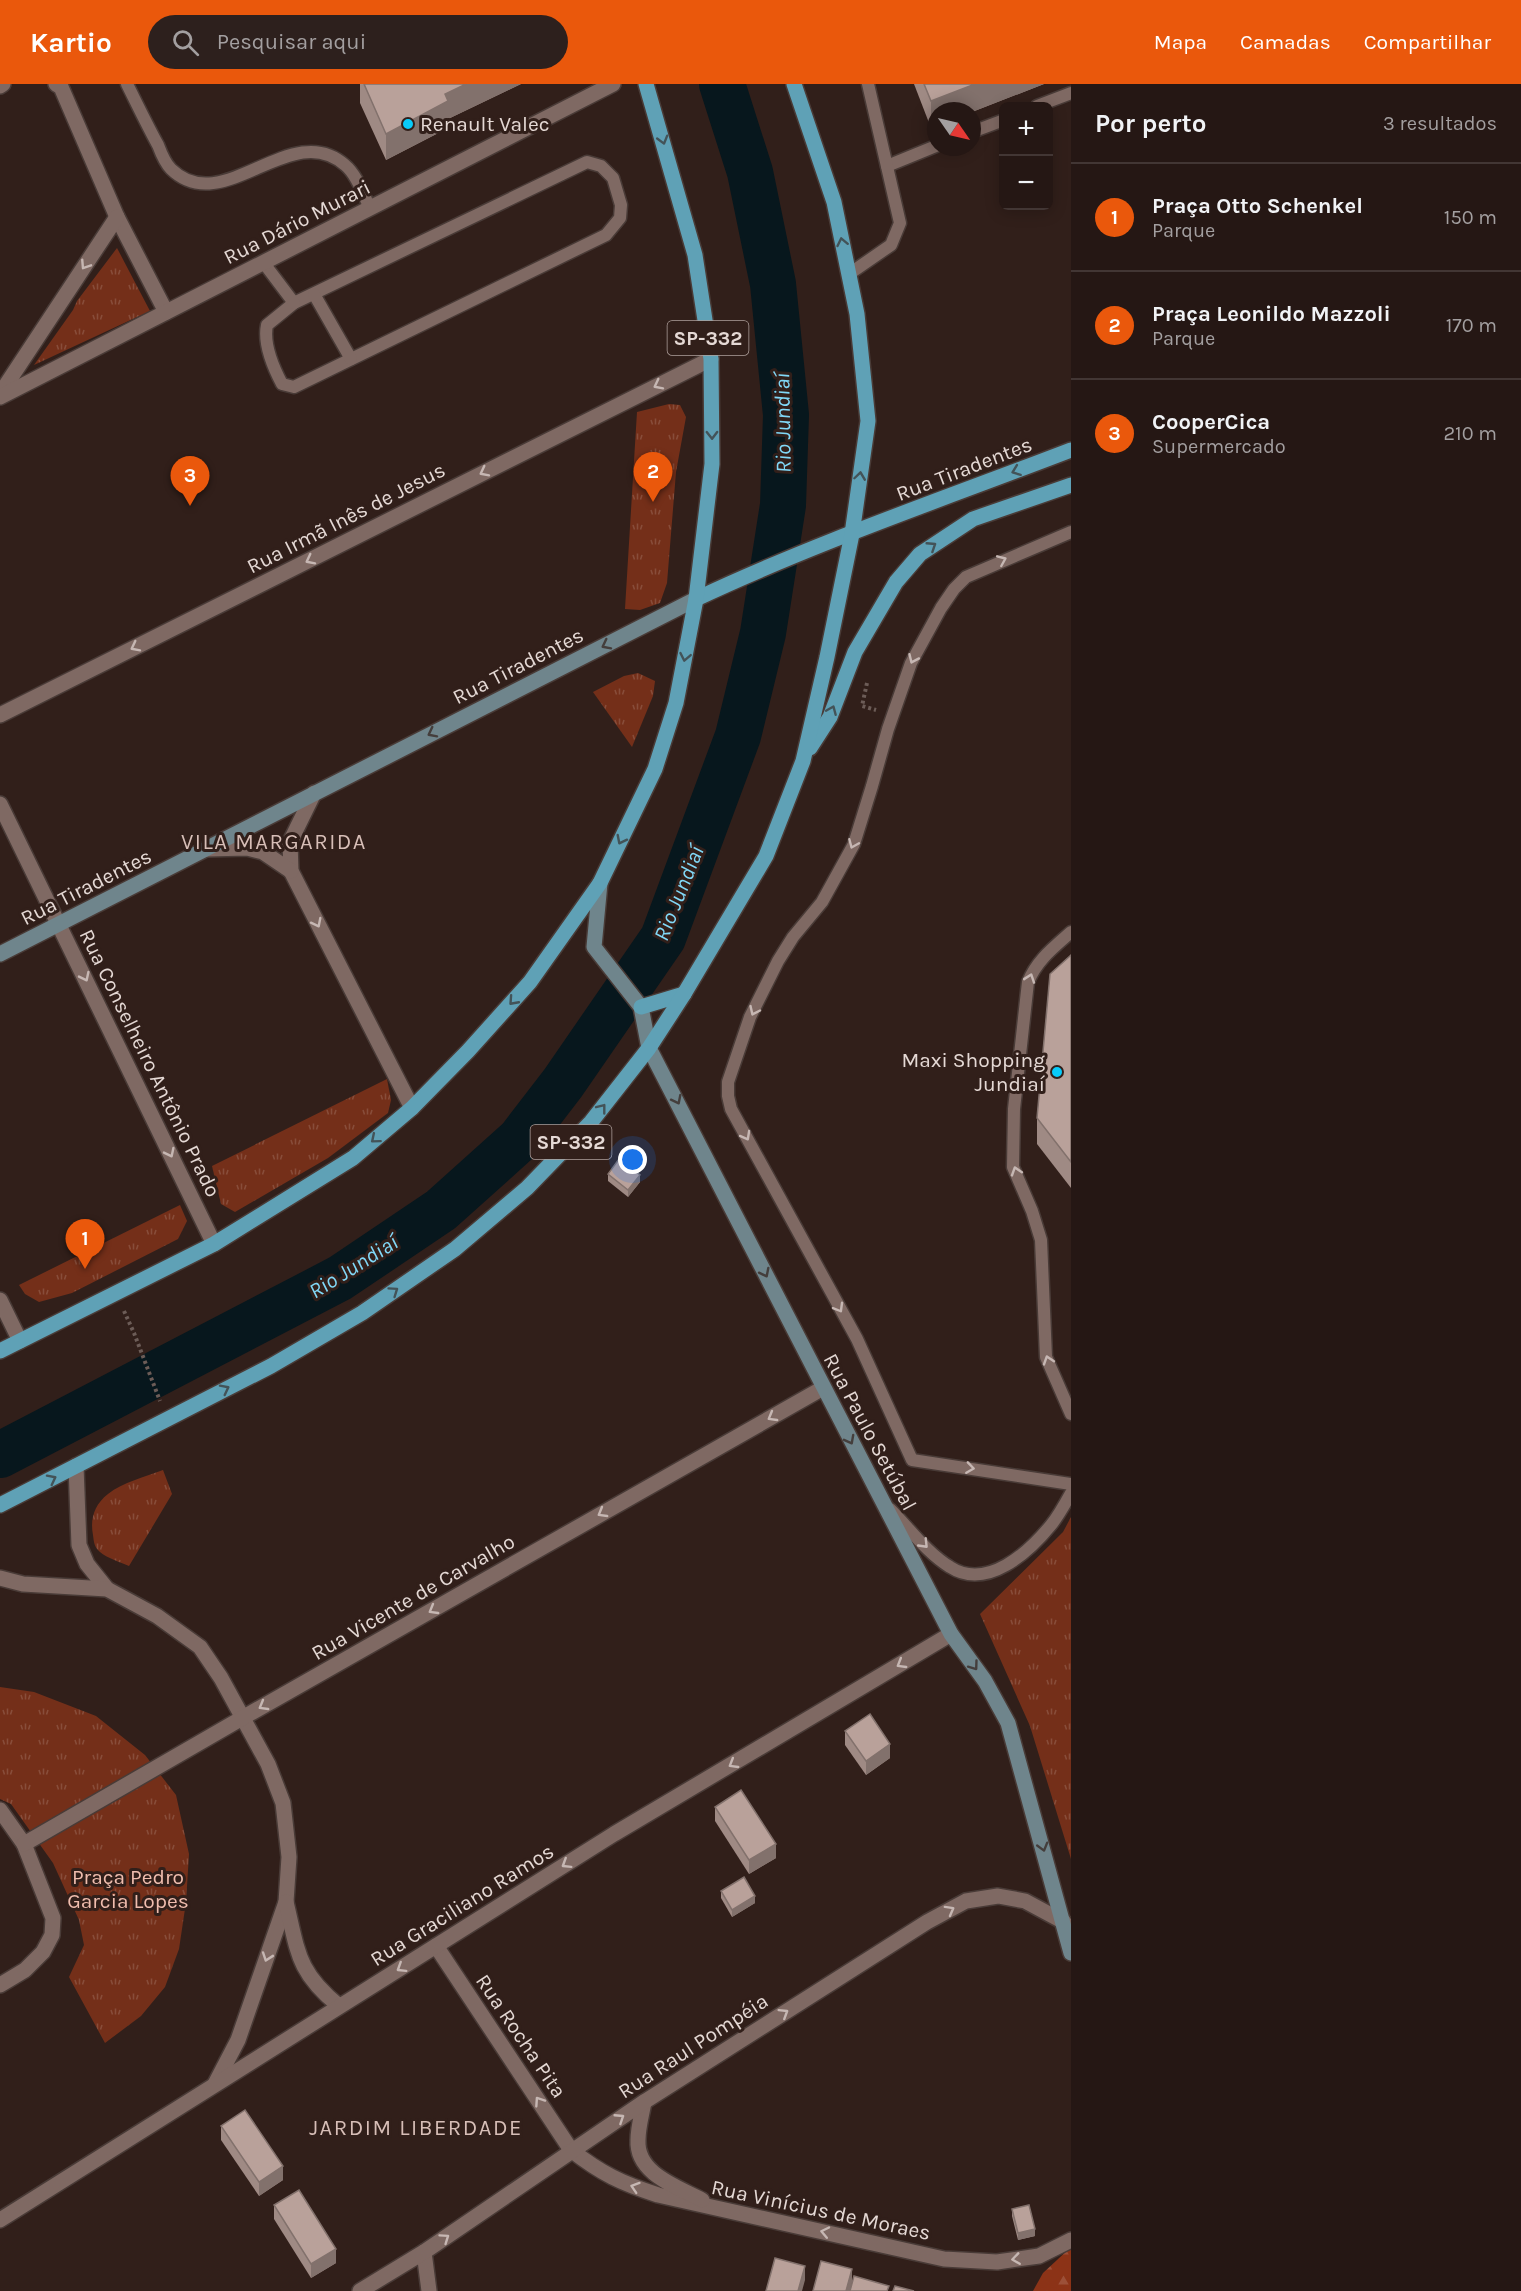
<!DOCTYPE html>
<html lang="pt">
<head>
<meta charset="utf-8">
<style>
	:root { --surface:#251714; --page:#2d201d; --text:#f1f3f6; --muted:#a39fa0; --line:#423634; --accent:#ea580c }
	body { margin:0; font-family:Karla,sans-serif; background:var(--page); color:var(--text) }
	.controls { position:absolute; right:18px; top:18px; display:grid; overflow:hidden; border-radius:9px; box-shadow:0 3px 15px #0003 }
	.controls button { width:54px; height:54px; display:grid; place-items:center; padding:0; border:0; border-bottom:2px solid var(--line); background:var(--surface); color:var(--text); font:30px sans-serif }
	.compass { position:absolute; left:927px; top:18px; width:54px; height:54px; border-radius:50%; background:var(--surface); box-shadow:0 3px 15px #0003; rotate:124deg }
	.you { position:absolute; left:633px; top:1076px; width:21px; height:21px; margin:-15px; border:4px solid #fff; border-radius:50%; background:#1a73e8; box-shadow:0 0 0 9px #1a73e833 }
	.badge { display:grid; place-items:center; width:39px; height:39px; border-radius:50%; background:var(--accent); color:#fff; font-size:20px; font-weight:700 }
	.pin { position:absolute; translate:-50% -50px; filter:drop-shadow(0 2px 3px #0008) }
	.pin::after { content:''; position:absolute; top:32px; width:21px; height:18px; background:inherit; clip-path:polygon(0 0,100% 0,50% 100%) }
	.list { margin:0; padding:0; list-style:none }
	h2 { display:flex; justify-content:space-between; align-items:center; height:78px; margin:0; padding:0 24px; font-size:26px }
	h2 small { font-size:20px; font-weight:400; color:var(--muted) }
	.list li { display:grid; grid-template-columns:39px 1fr auto; gap:18px; align-items:center; box-sizing:border-box; height:108px; padding:0 24px; border-top:2px solid var(--line) }
	.list b { display:block; font-size:22px; white-space:nowrap }
	.list p { margin:0; font-size:20px; white-space:nowrap; color:var(--muted) }
	.list em { font-size:20px; font-style:normal; color:var(--muted) }
	.icon { flex:none; width:33px; height:33px; fill:none; stroke:currentColor; stroke-width:2; stroke-linecap:round; stroke-linejoin:round }
	.map { position:relative; flex:none; width:1071px; height:2207px; overflow:hidden }
	header { display:flex; align-items:center; gap:36px; box-sizing:border-box; height:84px; padding:0 30px; background:var(--accent); color:#fff }
	header strong { font-size:28px }
	nav { display:flex; gap:33px; margin-inline-start:auto; font-size:21px }
	.search { width:420px; height:54px; background:var(--page); display:flex; align-items:center; gap:15px; box-sizing:border-box; padding:0 21px; border-radius:33px; color:var(--muted); font-size:22px }
	main { display:flex }
	aside { flex:1; background:var(--surface) }
	.map>svg:first-child { display:block }
	.forest { fill:url(#forest-firs) }
	.park { fill:url(#park-tufts) }
	.lines { fill:none; stroke-linecap:round; stroke-linejoin:round }
	.river { stroke:#07171d; stroke-width:46 }
	.lane-casing { stroke:#493b37; stroke-width:15 }
	.street-casing { stroke:#493b37; stroke-width:18 }
	.secondary-casing { stroke:#493b37; stroke-width:18 }
	.primary-casing { stroke:#493b37; stroke-width:18 }
	.path { stroke:#6c5c57; stroke-width:4; stroke-dasharray:3 3; stroke-linecap:butt }
	.lane { stroke:#7f6963; stroke-width:12 }
	.street { stroke:#7f6963; stroke-width:15 }
	.secondary { stroke:#6f858c; stroke-width:15 }
	.primary { stroke:#5fa1b6; stroke-width:15 }
	.wall { fill:#9f8a84 }
	.shaded-wall { fill:#82716c }
	.building { fill:#b9a19a; stroke:#82716c; stroke-width:1.5 }
	.oneway { stroke:#435358 }
	.oneway2 { stroke:#c6b7b3 }
	.oneway3 { stroke:#443e3c }
	.poi-dot { fill:#08cbfa; stroke:#311f1a; stroke-width:2 }
	.labels { text-anchor:middle; stroke-width:6; stroke-linejoin:round; paint-order:stroke }
	.shield { fill:#311f1a; stroke:#afa19d; stroke-width:1.5 }
	.shield-label { font-size:20px; font-weight:bold; fill:#e5d9d5 }
	.poi-label { font-size:21px; fill:#e5d9d5; stroke:#311f1a; text-anchor:start }
	.street-label { font-size:21px; fill:#e5d9d5; stroke:#311f1a }
	.park-label { font-size:21px; fill:#f0bdae; stroke:#311f1a }
	.water-label { font-size:22px; font-style:italic; fill:#81d8f7; stroke:#311f1a }
	.neighbourhood-label { font-size:22px; letter-spacing:1.5px; fill:#d7beb7; stroke:#311f1a }
</style>
</head>
<body>
<header>
<strong>Kartio</strong>
<div class="search"><svg class="icon" aria-label="search" viewBox="0 0 24 24"><circle cx="10" cy="10" r="6"/><path d="M15 15l6 6"/></svg>Pesquisar aqui</div>
<nav><a>Mapa</a><a>Camadas</a><a>Compartilhar</a></nav>
</header>
<main>
<div class="map">
<svg width="1071" height="2207" viewBox="0 0 1071 2207">
	<defs>
		<pattern id="forest-firs" width="22" height="20" patternUnits="userSpaceOnUse" patternTransform="scale(1.5)"><rect width="22" height="20" fill="#8c3317"/><path d="M5 1l3.5 6h-7zM16 11l3.5 6h-7z" fill="#9c5038"/></pattern>
		<pattern id="park-tufts" width="24" height="20" patternUnits="userSpaceOnUse" patternTransform="scale(1.5)"><rect width="24" height="20" fill="#742f19"/><path d="M3 7l-1-3M5 7V3M7 7l1-3M15 17l-1-3M17 17v-4M19 17l1-3" fill="none" stroke="#884d3a"/></pattern>
	</defs>
	<rect width="100%" height="100%" fill="#311f1a"/>
	<path class="forest" d="M1071,2163V2207H1033L1043,2189Z"/>
	<g class="park">
		<path d="M117,164L150,227L34,281L73,226L77,217Z"/>
		<path d="M669,320L680,321L686,333L676,388L667,499L660,519L640,526L625,525L637,328Z"/>
		<path d="M638,589L655,597L653,612L632,663L593,608L624,592Z"/>
		<path d="M387,995L391,1016L388,1029L328,1074L235,1128L221,1120L212,1082Z"/>
		<path d="M180,1121L187,1137L178,1155L72,1209L39,1218L25,1210L19,1201Z"/>
		<path d="M163,1386L172,1410L129,1482C120,1478 107,1474 100,1468C94,1463 94,1458 93,1451C90,1435 94,1421 108,1410C123,1398 145,1393 163,1386Z"/>
		<path d="M1071,1433V1775L1030,1642L980,1530L1063,1448Z"/>
		<path d="M0,1603L34,1608L96,1632L145,1671L176,1711L189,1770L186,1818L179,1865L165,1903L141,1932L105,1959L69,1893L84,1861L79,1836L53,1779L11,1720L0,1715Z"/>
	</g>
	<g class="lines">
		<path class="river" d="M0,1371L340,1194L441,1126L520,1055L563,999L663,854L738,652L763,549L783,421L786,331L773,200L750,88L722,0"/>
		<g class="lane-casing">
			<g id="lane">
				<path d="M127,0C137,20 147,41 158,61C161,69 165,79 171,85C223,136 291,33 345,81C357,91 363,110 370,124"/>
				<path d="M1037,22L1071,9"/>
				<path d="M972,48L1004,36"/>
				<path d="M587,78L601,82L613,94L621,121L620,134L606,151L294,303L282,300C273,283 263,260 267,241L294,219Z"/>
				<path d="M887,82L936,62"/>
				<path d="M263,178L294,219"/>
				<path d="M849,190L891,161L900,139L868,0"/>
				<path d="M314,210L351,275"/>
				<path d="M1071,448L966,493L954,505L941,524L911,579L888,645L872,702L854,760L822,818L793,853L778,877L750,933L728,998V1012L731,1025L857,1255L912,1376L1071,1400"/>
				<path d="M1071,848C1053,864 1037,876 1028,898L1014,1025L1013,1083L1032,1127L1041,1156L1046,1273L1071,1330"/>
				<path d="M890,1425C909,1444 927,1469 950,1483C987,1507 1029,1468 1051,1441C1059,1431 1065,1420 1071,1409"/>
			</g>
		</g>
		<g class="street-casing">
			<g id="street">
				<path d="M56,0L61,3L117,133L166,228"/>
				<path d="M0,2L3,0"/>
				<path d="M0,310L117,133"/>
				<path d="M0,313L613,0"/>
				<path d="M0,631L711,275"/>
				<path d="M314,709L290,758L291,787L412,1024"/>
				<path d="M0,720L214,1160"/>
				<path d="M207,765L247,764L263,768L291,787"/>
				<path d="M0,1216L20,1257"/>
				<path d="M76,1382L79,1461L87,1480L107,1505"/>
				<path d="M0,1494L23,1500L107,1505L157,1532L200,1563L221,1594L268,1680L283,1719L289,1773L286,1818L238,1956L215,2000"/>
				<path d="M0,1726L24,1760L53,1834L52,1851L43,1868L25,1886L0,1901"/>
				<path d="M24,1760L244,1633L823,1304"/>
				<path d="M286,1818C298,1868 297,1888 339,1922"/>
				<path d="M436,1862L571,2066C602,2090 621,2099 658,2111L944,2175L997,2178L1039,2172L1071,2156"/>
				<path d="M644,2018C642,2030 638,2043 638,2056C636,2090 678,2103 702,2116"/>
				<path d="M0,2136L614,1750L951,1550"/>
				<path d="M424,2168L429,2207"/>
				<path d="M360,2207L424,2168L644,2018L927,1838L966,1817L998,1812L1025,1817L1064,1838"/>
			</g>
		</g>
		<g class="secondary-casing">
			<g id="secondary">
				<path d="M600,799L594,863L641,923L649,964L951,1550L985,1597L1008,1639L1071,1869"/>
				<path d="M0,870L696,515"/>
			</g>
		</g>
		<g class="primary-casing">
			<g id="primary">
				<path d="M696,515C817,458 946,414 1071,366"/>
				<path d="M810,664L830,633L855,568L896,498L920,470L973,435L1071,401"/>
				<path d="M641,923L684,910"/>
				<path d="M0,1267L214,1160L353,1074L412,1024L468,967L530,898L600,799L655,685L676,619L696,515L712,380L711,275L695,171L646,0"/>
				<path d="M0,1421L271,1282L362,1229L455,1165L527,1104L591,1038L649,964L684,910L766,772L803,677L827,573L852,450L868,337L857,230L834,118L794,0"/>
			</g>
		</g>
		<g class="path">
			<path d="M867,599L862,622L876,626"/>
			<path d="M124,1227L134,1249L160,1317"/>
		</g>
		<use href="#lane" class="lane"/>
		<use href="#street" class="street"/>
		<use href="#secondary" class="secondary"/>
		<use href="#primary" class="primary"/>
	</g>
	<g class="wall">
		<path d="M360,0H521L448,35V44L386,76L360,19Z"/>
		<path d="M914,0H1044L931,44Z"/>
		<path d="M1071,871V1104L1037,1060V1034Z"/>
		<path d="M608,1090L640,1098L628,1113L608,1097Z"/>
		<path d="M845,1647L890,1674L866,1691L845,1661Z"/>
		<path d="M715,1723L776,1774L749,1790L715,1737Z"/>
		<path d="M721,1807L755,1819L732,1833L721,1814Z"/>
		<path d="M221,2042L283,2096L259,2112L221,2056Z"/>
		<path d="M274,2121L336,2179L311,2194L274,2135Z"/>
		<path d="M1012,2125L1035,2152L1018,2156L1012,2132Z"/>
	</g>
	<g class="shaded-wall">
		<path d="M466,0H521L448,35V44L386,76V50L445,10Z"/>
		<path d="M975,0H1044L972,28L936,27V42L931,44V17Z"/>
		<path d="M640,1091V1098L628,1113V1106Z"/>
		<path d="M890,1660V1674L866,1691V1677Z"/>
		<path d="M776,1760V1774L749,1790V1776Z"/>
		<path d="M755,1812V1819L732,1833V1826Z"/>
		<path d="M283,2082V2096L259,2112V2098Z"/>
		<path d="M1035,2145V2152L1018,2156V2149Z"/>
		<path d="M336,2165V2179L311,2194V2180Z"/>
		<path d="M805,2182V2196L802,2207H798Z"/>
		<path d="M852,2185V2199L850,2207H846Z"/>
	</g>
	<g class="building">
		<path d="M364,0H466L445,10L448,17L386,50Z"/>
		<path d="M924,0H975L931,17Z"/>
		<path d="M1071,871V1078L1037,1034L1050,890Z"/>
		<path d="M619,1075L640,1091L628,1106L608,1090Z"/>
		<path d="M870,1630L890,1660L866,1677L845,1647Z"/>
		<path d="M741,1706L776,1760L749,1776L715,1723Z"/>
		<path d="M744,1793L755,1812L732,1826L721,1807Z"/>
		<path d="M245,2026L283,2082L259,2098L221,2042Z"/>
		<path d="M299,2106L336,2165L311,2180L274,2121Z"/>
		<path d="M1029,2121L1035,2145L1018,2149L1012,2125Z"/>
		<path d="M775,2174L805,2182L798,2207H766Z"/>
		<path d="M821,2177L852,2185L846,2207H813Z"/>
		<path d="M854,2192L889,2202L887,2207H850Z"/>
		<path d="M895,2202L914,2207H893Z"/>
	</g>
	<defs><path id="oneway-chevron" d="M-2-3.5L2.5 0L-2 3.5" fill="none" stroke-width="1.6" stroke-linecap="round" stroke-linejoin="round" transform="scale(1.5)"/></defs>
	<g class="oneway">
		<use href="#oneway-chevron" transform="translate(663 56) rotate(74)"/>
		<use href="#oneway-chevron" transform="translate(842 158) rotate(-102)"/>
		<use href="#oneway-chevron" transform="translate(712 351) rotate(89)"/>
		<use href="#oneway-chevron" transform="translate(1016 387) rotate(159)"/>
		<use href="#oneway-chevron" transform="translate(860 392) rotate(-82)"/>
		<use href="#oneway-chevron" transform="translate(932 462) rotate(-33)"/>
		<use href="#oneway-chevron" transform="translate(685 573) rotate(101)"/>
		<use href="#oneway-chevron" transform="translate(832 626) rotate(-67)"/>
		<use href="#oneway-chevron" transform="translate(621 756) rotate(117)"/>
		<use href="#oneway-chevron" transform="translate(513 917) rotate(132)"/>
		<use href="#oneway-chevron" transform="translate(602 1024) rotate(-52)"/>
		<use href="#oneway-chevron" transform="translate(375 1055) rotate(140)"/>
		<use href="#oneway-chevron" transform="translate(394 1207) rotate(-35)"/>
		<use href="#oneway-chevron" transform="translate(225 1305) rotate(-27)"/>
		<use href="#oneway-chevron" transform="translate(52 1395) rotate(-27)"/>
	</g>
	<g class="oneway2">
		<use href="#oneway-chevron" transform="translate(85 181) rotate(123)"/>
		<use href="#oneway-chevron" transform="translate(658 301) rotate(153)"/>
		<use href="#oneway-chevron" transform="translate(484 388) rotate(153)"/>
		<use href="#oneway-chevron" transform="translate(310 476) rotate(153)"/>
		<use href="#oneway-chevron" transform="translate(1002 476) rotate(-23)"/>
		<use href="#oneway-chevron" transform="translate(135 563) rotate(153)"/>
		<use href="#oneway-chevron" transform="translate(913 575) rotate(114)"/>
		<use href="#oneway-chevron" transform="translate(853 760) rotate(113)"/>
		<use href="#oneway-chevron" transform="translate(317 839) rotate(63)"/>
		<use href="#oneway-chevron" transform="translate(85 893) rotate(64)"/>
		<use href="#oneway-chevron" transform="translate(1030 894) rotate(-71)"/>
		<use href="#oneway-chevron" transform="translate(754 927) rotate(115)"/>
		<use href="#oneway-chevron" transform="translate(746 1052) rotate(61)"/>
		<use href="#oneway-chevron" transform="translate(170 1069) rotate(64)"/>
		<use href="#oneway-chevron" transform="translate(1016 1087) rotate(-108)"/>
		<use href="#oneway-chevron" transform="translate(839 1224) rotate(60)"/>
		<use href="#oneway-chevron" transform="translate(1048 1276) rotate(-108)"/>
		<use href="#oneway-chevron" transform="translate(772 1333) rotate(150)"/>
		<use href="#oneway-chevron" transform="translate(970 1384) rotate(8)"/>
		<use href="#oneway-chevron" transform="translate(602 1429) rotate(150)"/>
		<use href="#oneway-chevron" transform="translate(924 1460) rotate(46)"/>
		<use href="#oneway-chevron" transform="translate(433 1526) rotate(150)"/>
		<use href="#oneway-chevron" transform="translate(901 1580) rotate(149)"/>
		<use href="#oneway-chevron" transform="translate(263 1622) rotate(150)"/>
		<use href="#oneway-chevron" transform="translate(733 1680) rotate(149)"/>
		<use href="#oneway-chevron" transform="translate(566 1780) rotate(148)"/>
		<use href="#oneway-chevron" transform="translate(950 1826) rotate(-29)"/>
		<use href="#oneway-chevron" transform="translate(267 1873) rotate(109)"/>
		<use href="#oneway-chevron" transform="translate(401 1884) rotate(148)"/>
		<use href="#oneway-chevron" transform="translate(784 1929) rotate(-32)"/>
		<use href="#oneway-chevron" transform="translate(539 2017) rotate(-124)"/>
		<use href="#oneway-chevron" transform="translate(620 2034) rotate(-33)"/>
		<use href="#oneway-chevron" transform="translate(635 2103) rotate(-162)"/>
		<use href="#oneway-chevron" transform="translate(825 2148) rotate(-168)"/>
		<use href="#oneway-chevron" transform="translate(445 2154) rotate(-35)"/>
		<use href="#oneway-chevron" transform="translate(1016 2175) rotate(172)"/>
	</g>
	<g class="oneway3">
		<use href="#oneway-chevron" transform="translate(606 561) rotate(153)"/>
		<use href="#oneway-chevron" transform="translate(432 649) rotate(153)"/>
		<use href="#oneway-chevron" transform="translate(677 1016) rotate(63)"/>
		<use href="#oneway-chevron" transform="translate(765 1189) rotate(63)"/>
		<use href="#oneway-chevron" transform="translate(850 1356) rotate(62)"/>
		<use href="#oneway-chevron" transform="translate(974 1582) rotate(54)"/>
		<use href="#oneway-chevron" transform="translate(1043 1763) rotate(74)"/>
	</g>
	<g class="poi-dot">
		<circle cx="408" cy="40" r="6"/>
		<circle cx="1057" cy="988" r="6"/>
	</g>
	<g class="labels">
		<g class="shield">
			<rect x="667.5" y="237" width="81" height="34" rx="4.5"/>
			<rect x="530.5" y="1041" width="81" height="34" rx="4.5"/>
		</g>
		<g class="shield-label">
			<text x="708" y="261">SP-332</text>
			<text x="571" y="1065">SP-332</text>
		</g>
		<g class="poi-label">
			<text x="420" y="47">Renault Valec</text>
			<text x="1045" y="983" text-anchor="end">Maxi Shopping<tspan x="1045" dy="24">Jundiaí</tspan></text>
		</g>
		<g class="street-label">
			<text transform="translate(297 138) rotate(-27)" y="7">Rua Dário Murari</text>
			<text transform="translate(964 385) rotate(-21)" y="7">Rua Tiradentes</text>
			<text transform="translate(346 434) rotate(-27)" y="7">Rua Irmã Inês de Jesus</text>
			<text transform="translate(518 582) rotate(-27)" y="7">Rua Tiradentes</text>
			<text transform="translate(86 803) rotate(-27)" y="7">Rua Tiradentes</text>
			<text transform="translate(150 979) rotate(64)" y="7">Rua Conselheiro Antônio Prado</text>
			<text transform="translate(870 1348) rotate(62)" y="7">Rua Paulo Setúbal</text>
			<text transform="translate(413 1513) rotate(-30)" y="7">Rua Vicente de Carvalho</text>
			<text transform="translate(462 1821) rotate(-32)" y="7">Rua Graciliano Ramos</text>
			<text transform="translate(521 1952) rotate(56)" y="7">Rua Rocha Pita</text>
			<text transform="translate(693 1962) rotate(-33)" y="7">Rua Raul Pompéia</text>
			<text transform="translate(821 2126) rotate(12)" y="7">Rua Vinícius de Moraes</text>
		</g>
		<g class="park-label">
			<text x="128" y="1800">Praça Pedro<tspan x="128" dy="24">Garcia Lopes</tspan></text>
		</g>
		<g class="water-label">
			<text transform="translate(782 339) rotate(-91)" y="8">Rio Jundiaí</text>
			<text transform="translate(678 809) rotate(-68)" y="8">Rio Jundiaí</text>
			<text transform="translate(353 1182) rotate(-32)" y="8">Rio Jundiaí</text>
		</g>
		<g class="neighbourhood-label">
			<text x="274" y="765">VILA MARGARIDA</text>
			<text x="416" y="2051">JARDIM LIBERDADE</text>
		</g>
	</g>
</svg>
<div class="controls">
<button>+</button>
<button>−</button>
</div>
<svg class="compass" viewBox="-18 -18 36 36"><path d="M0-13l5 13h-10z" fill="#e53935"/><path d="M0 13l5-13h-10z" fill="#a39fa0"/></svg>
<div class="you"></div>
<div class="pin badge" style="left:85px;top:1185px">1</div>
<div class="pin badge" style="left:653px;top:418px">2</div>
<div class="pin badge" style="left:190px;top:422px">3</div>
</div>
<aside>
<h2>Por perto<small>3 resultados</small></h2>
<ul class="list">
<li><span class="badge">1</span><div><b>Praça Otto Schenkel</b><p>Parque</p></div><em>150 m</em></li>
<li><span class="badge">2</span><div><b>Praça Leonildo Mazzoli</b><p>Parque</p></div><em>170 m</em></li>
<li><span class="badge">3</span><div><b>CooperCica</b><p>Supermercado</p></div><em>210 m</em></li>
</ul>
</aside>
</main>
</body>
</html>
